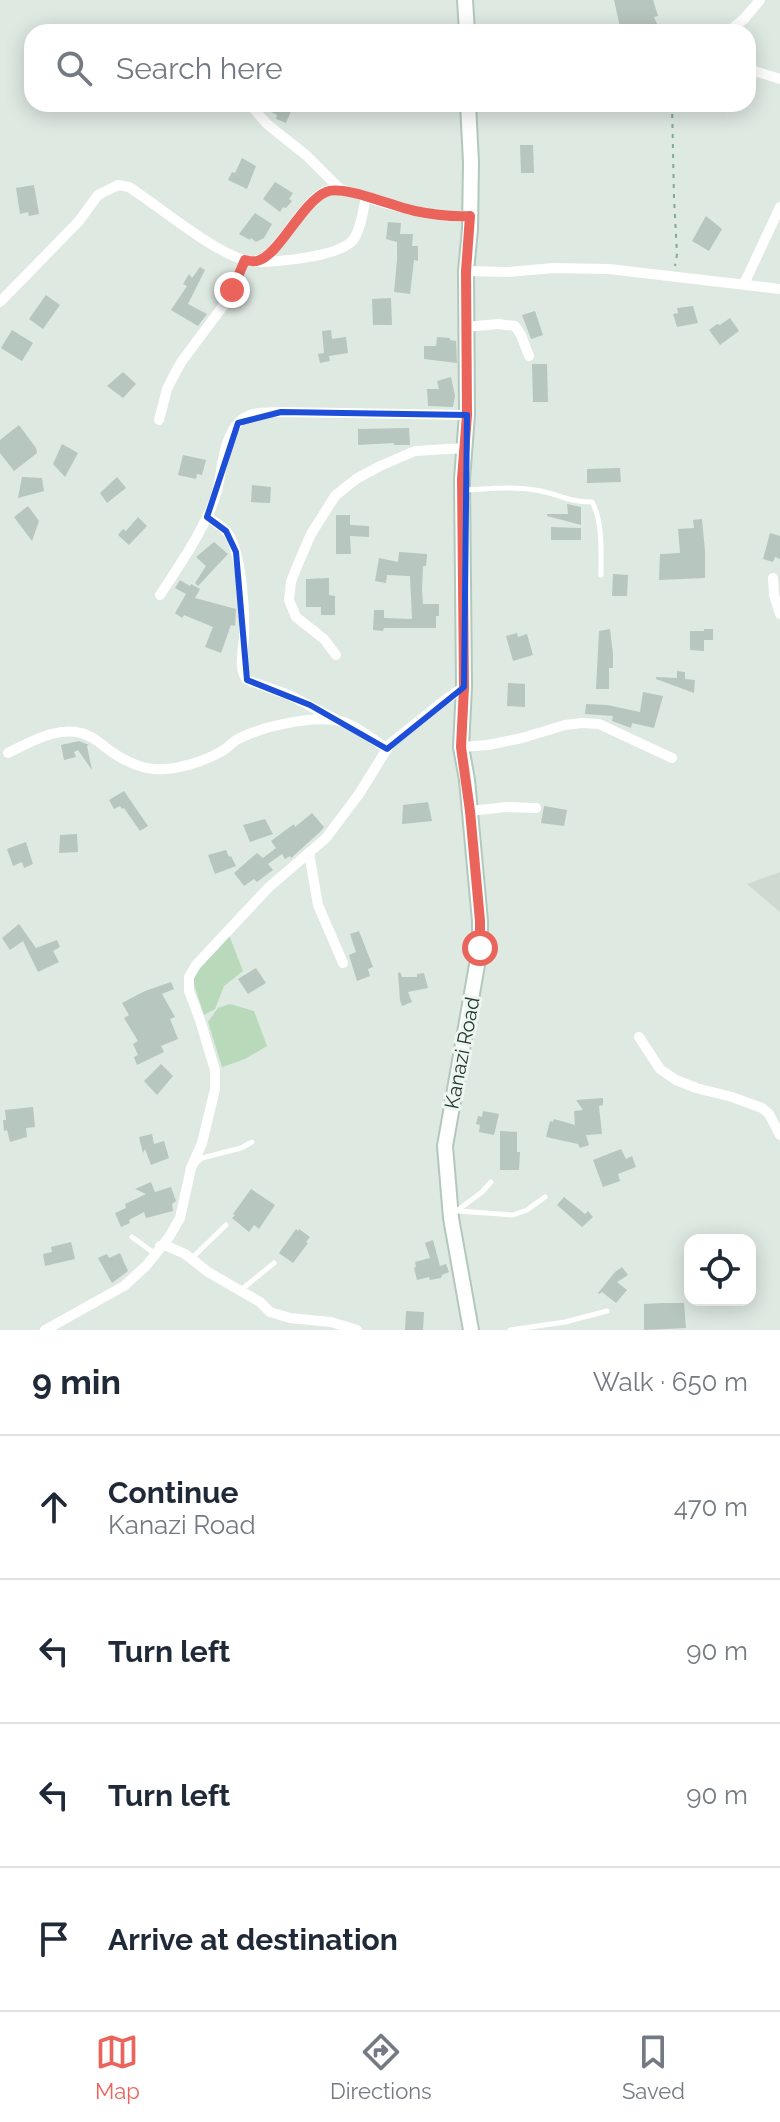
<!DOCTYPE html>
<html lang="en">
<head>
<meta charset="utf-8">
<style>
	:root { --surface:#fff; --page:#f6f6f7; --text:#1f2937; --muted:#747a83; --line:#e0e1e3; --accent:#eb645b }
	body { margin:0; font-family:Raleway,sans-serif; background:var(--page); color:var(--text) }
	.controls { position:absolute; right:24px; bottom:24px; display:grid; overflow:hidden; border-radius:16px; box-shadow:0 4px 20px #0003 }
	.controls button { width:72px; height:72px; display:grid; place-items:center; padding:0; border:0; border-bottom:2px solid var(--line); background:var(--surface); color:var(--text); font:40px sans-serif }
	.stop { position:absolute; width:24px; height:24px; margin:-18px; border:6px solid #eb645b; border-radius:50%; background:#fff }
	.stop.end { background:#eb645b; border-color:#fff; box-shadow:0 2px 8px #0008 }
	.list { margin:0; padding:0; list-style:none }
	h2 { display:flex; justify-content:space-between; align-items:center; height:104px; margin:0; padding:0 32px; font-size:34px }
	h2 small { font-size:26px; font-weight:400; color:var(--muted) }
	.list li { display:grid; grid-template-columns:52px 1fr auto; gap:24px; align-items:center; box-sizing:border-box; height:144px; padding:0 32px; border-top:2px solid var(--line) }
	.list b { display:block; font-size:30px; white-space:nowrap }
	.list p { margin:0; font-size:26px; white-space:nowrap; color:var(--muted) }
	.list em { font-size:26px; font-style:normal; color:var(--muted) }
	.icon { flex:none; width:44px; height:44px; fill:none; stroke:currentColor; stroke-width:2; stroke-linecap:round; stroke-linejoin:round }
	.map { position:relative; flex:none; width:780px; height:1330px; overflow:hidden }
	.search { position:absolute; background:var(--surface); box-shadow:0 4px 20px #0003; left:24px; right:24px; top:24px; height:88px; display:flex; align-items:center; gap:20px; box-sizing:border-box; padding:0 28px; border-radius:24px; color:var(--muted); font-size:30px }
	.sheet { height:680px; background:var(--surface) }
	nav { display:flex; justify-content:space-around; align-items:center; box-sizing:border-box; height:112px; border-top:2px solid var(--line); background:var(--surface); font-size:22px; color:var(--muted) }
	nav a { display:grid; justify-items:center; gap:4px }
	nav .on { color:var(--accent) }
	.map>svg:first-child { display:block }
	.built { fill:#cdd9d1 }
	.green { fill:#b8dabb }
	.building { fill:#b7c6be }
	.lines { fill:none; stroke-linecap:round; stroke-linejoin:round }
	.secondary-casing { stroke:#b2c8bc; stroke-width:18 }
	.path { stroke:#80ab96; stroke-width:2; stroke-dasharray:4 6; stroke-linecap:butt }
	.lane { stroke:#fff; stroke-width:5 }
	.street { stroke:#fff; stroke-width:10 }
	.secondary { stroke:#fff; stroke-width:14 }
	.route { stroke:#eb645b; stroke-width:10 }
	.marked { fill:none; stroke:#1d4ed8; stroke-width:6; stroke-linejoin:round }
	.labels { text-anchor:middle; stroke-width:6; stroke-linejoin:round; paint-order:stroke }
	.street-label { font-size:20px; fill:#21382d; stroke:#eef6f1 }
</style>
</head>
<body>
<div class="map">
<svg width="780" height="1330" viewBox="0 0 780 1330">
	<rect width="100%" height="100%" fill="#dee9e2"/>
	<path class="built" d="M780,872V912L747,884Z"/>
	<g class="green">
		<path d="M229,935L243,971L224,986L215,1009L204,1015L192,978L207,955Z"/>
		<path d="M230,1004L254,1011L267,1046L245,1059L222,1067L208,1022L218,1008Z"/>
	</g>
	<g class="building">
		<path d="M614,0H653L658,16L654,17L658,26L646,30L645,26L629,30L628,26L620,27Z"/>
		<path d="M260,104H294L286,123L276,119L277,115L265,109Z"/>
		<path d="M520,145H533L534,173H521Z"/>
		<path d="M242,158L256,166L247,189L228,180L232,172L235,173Z"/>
		<path d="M275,182L293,193L289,199L292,201L286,208L283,207L280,212L263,199Z"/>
		<path d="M34,185L39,214L29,216L28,212L20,214L16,188Z"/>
		<path d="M255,213L272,224L264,238L256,242L251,238L250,240L239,234Z"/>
		<path d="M706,216L722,229L709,251L692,241Z"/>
		<path d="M388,222L401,223L400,234H413L412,246H418V261L414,260L410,294L394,292L397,260V242L386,239Z"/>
		<path d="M200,267L205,270L188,304L207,314L198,326L171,310L187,286L183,284L189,274L192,278Z"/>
		<path d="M46,295L60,305L43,329L29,319Z"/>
		<path d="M391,298L392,325H373L372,299Z"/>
		<path d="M693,306L698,323L677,327L673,314L678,313L677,308Z"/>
		<path d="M535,311L543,335L531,339L522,315Z"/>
		<path d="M730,318L739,331L720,345L709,330L717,324L720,325Z"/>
		<path d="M12,330L33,343L22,361L1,348Z"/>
		<path d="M331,330L332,339L346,337L348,353L329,356L330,361L320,363L318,354L324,353L322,331Z"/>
		<path d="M437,337L450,338V340L456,341L457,363L424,359V346H436Z"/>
		<path d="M532,364H547L548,402H533Z"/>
		<path d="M123,372L136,384L123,398L107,386Z"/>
		<path d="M451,377L455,396L453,407L428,406L427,389H439L437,381Z"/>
		<path d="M19,425L36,448L37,453L14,471L0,453V440Z"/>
		<path d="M409,428L410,445H394V443L358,445V429Z"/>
		<path d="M62,444L78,453L65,477L53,464Z"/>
		<path d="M183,455L206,460L202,475L197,474L196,479L178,475Z"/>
		<path d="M620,468L621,482L587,483V469Z"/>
		<path d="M22,477L42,478L44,491L18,498Z"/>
		<path d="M117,477L126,488L107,503L100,493Z"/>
		<path d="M252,485L271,487L270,503L251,502Z"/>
		<path d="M567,504L581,507V525L547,516V514H568Z"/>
		<path d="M28,506L39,521L32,541L14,517Z"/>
		<path d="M336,515H350V525L369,526V537L350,536L351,554H336Z"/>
		<path d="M138,517L147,526L129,545L118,535L123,529L126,531Z"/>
		<path d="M702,519L705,551V578L659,580L660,554L680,553L678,529L694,528L693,520Z"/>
		<path d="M551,527L581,528V540H551Z"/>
		<path d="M770,533L780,536V559L775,557L773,562L763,559Z"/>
		<path d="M214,542L228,554L198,586L195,583L206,566L196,557Z"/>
		<path d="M399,552L427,554L426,566H423L422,590L423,604H439V616H436V628H384L383,631L373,630L374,610H384V618L412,619L410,576L387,575L386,583L375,581L379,558L398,562Z"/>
		<path d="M613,574L628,575L627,596H612Z"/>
		<path d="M329,578V595L335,596V615H321V607H306V579Z"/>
		<path d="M180,580L190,586L191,584L200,589L195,598L236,609L235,626L231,625L221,653L205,647L213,627L184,615L182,618L175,613L186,594L175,588Z"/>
		<path d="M610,629L613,654V668H609V689H596L599,631Z"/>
		<path d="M704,629H713V640H704V651L690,650V631H704Z"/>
		<path d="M517,633L518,637L527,634L533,655L513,661L506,636Z"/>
		<path d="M677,671L685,672V679L695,680L694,693L656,679V677L677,678Z"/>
		<path d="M508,683L525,684V707L507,706Z"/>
		<path d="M643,692L663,696L654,728L632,723L631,728L612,721L613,716L585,714L586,704L607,705L640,712Z"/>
		<path d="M79,741L89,745L87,746L92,770L78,750L74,752L76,757L64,760L61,745Z"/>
		<path d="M124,791L148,826L140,831L124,808L122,809L120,806L114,809L109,800Z"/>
		<path d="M428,802L432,821L402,824L403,805Z"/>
		<path d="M544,806L567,810L564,826L541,823Z"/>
		<path d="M312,813L324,827L320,832L291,858L290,856L285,859L282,854L268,864L273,870L257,882L254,879L244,886L234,873L257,853L263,858L276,848L271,841L294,824L295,827Z"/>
		<path d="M265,819L273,834L250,842L243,825Z"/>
		<path d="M77,834L78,852L59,853L60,835Z"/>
		<path d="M26,842L33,864L24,868L22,862L13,866L7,849Z"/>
		<path d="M226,850L229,857L231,856L236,866L215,874L208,855Z"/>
		<path d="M19,924L36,948L57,940L60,947L53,951L59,962L38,972L23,941L10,950L2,938Z"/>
		<path d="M359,931L373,967L368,969L370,976L357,981L349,955L356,952L350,934Z"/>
		<path d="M256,968L266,983L248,994L238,979Z"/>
		<path d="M400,972L402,977H417V974L424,973L428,988L408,992L412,1002L402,1006L400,1000L398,973Z"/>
		<path d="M171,982L174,989L162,994L175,1017L170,1019L178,1039L161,1046L164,1052L137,1065L134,1057L138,1055L133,1044L138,1041L124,1018L129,1015L122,1003L145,991Z"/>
		<path d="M161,1064L173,1076L157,1095L144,1081Z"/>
		<path d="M603,1098V1105L599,1106L602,1134L586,1135L589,1145L580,1148L578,1144L546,1137L550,1121L553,1122L554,1119L575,1125L574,1111L583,1110L576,1100Z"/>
		<path d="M33,1107L35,1127L26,1128L27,1137L10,1142L7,1130L4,1131L3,1120H6L5,1110Z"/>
		<path d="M483,1111L499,1114L494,1135L479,1132L480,1125L476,1124L478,1116L482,1117Z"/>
		<path d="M500,1131L517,1132V1152H520L519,1170H500Z"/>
		<path d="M152,1134L154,1144L164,1141L169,1158L151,1165L145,1149L143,1153L139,1137Z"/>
		<path d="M621,1149L626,1159L632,1156L636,1167L618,1174L620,1181L603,1187L593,1160Z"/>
		<path d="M151,1182L155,1192L171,1187L176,1201L172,1204L173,1211L146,1218L144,1212L129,1220L130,1223L121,1227L115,1213L126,1208L125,1204L146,1194L135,1189Z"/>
		<path d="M251,1189L275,1205L259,1229L254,1225L249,1232L232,1218L235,1215L233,1214Z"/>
		<path d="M564,1197L585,1214L588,1211L593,1217L582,1227L557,1205Z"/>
		<path d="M296,1229L298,1231L299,1229L310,1237L306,1242L308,1243L293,1263L279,1253Z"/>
		<path d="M433,1240L440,1266L446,1264L449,1272L442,1275L441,1278L430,1280L429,1277L417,1280L414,1268L416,1267L415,1262L430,1258L425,1243Z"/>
		<path d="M71,1242L75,1259L45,1266L43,1254L52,1252L51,1247Z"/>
		<path d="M120,1253L128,1271L112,1283L98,1258L107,1254L109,1258Z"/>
		<path d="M622,1267L628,1275L617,1282L627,1290L616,1303L602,1292L599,1294L598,1293L615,1272Z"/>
		<path d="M662,1303H684L686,1328L644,1330V1304Z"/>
		<path d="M406,1311L424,1312L423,1330H405Z"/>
	</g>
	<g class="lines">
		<g class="secondary-casing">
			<g id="secondary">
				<path d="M465,0L467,32"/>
				<path d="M468,104L471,162L470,229L466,271L467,415L462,479L464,687L461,747L467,780L480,921V948L445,1146L451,1218L471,1330"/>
			</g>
		</g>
		<path class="path" d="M672,104L674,198L677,254L675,266"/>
		<g class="lane">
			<path d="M463,490C487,489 511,486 535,490C557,493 566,502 592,502C603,521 601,553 601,575"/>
			<path d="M196,1163L202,1158L241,1148L252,1142"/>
			<path d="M458,1210L482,1192L491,1182"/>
			<path d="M458,1211L513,1215L527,1210L545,1197"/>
			<path d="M132,1237L154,1253"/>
			<path d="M192,1258L226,1225"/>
			<path d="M241,1290L274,1263"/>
			<path d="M510,1330L565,1322L607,1311"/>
		</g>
		<g class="street">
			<path d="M728,32L744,19L760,0"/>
			<path d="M748,69L780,79"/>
			<path d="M253,108L267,124L307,156L341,190"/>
			<path d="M256,262C277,262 339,257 353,240C361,230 363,210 366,197"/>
			<path d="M466,271L507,272L553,268L609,269L780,289"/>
			<path d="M744,284L780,207"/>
			<path d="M0,302L79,221L98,195L118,185L129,187C160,207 214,253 248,261C279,267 300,193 333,189C346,188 362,196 374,200C407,210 435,218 470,216"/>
			<path d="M466,327L498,324L515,326L521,335L529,356"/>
			<path d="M159,420L167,389L174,375L182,361L226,302L245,260"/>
			<path d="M207,517C214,521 221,526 227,532C242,551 245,613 244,637C243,652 238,668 247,680L289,695L335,719"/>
			<path d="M773,578L774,595L780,614"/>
			<path d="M160,595C179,566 200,536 213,503C224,478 219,442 240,421C250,411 267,413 281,412L467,415"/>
			<path d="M336,655L324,639L296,617L289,600L291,582L298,564L311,534L335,496L356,479L380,466L415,451L466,448"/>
			<path d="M461,747L488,745L522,738L565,725L582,723L599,724L672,758"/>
			<path d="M8,753C32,741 63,723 89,736C97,740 103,745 109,750C121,759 139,768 154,769C175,771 206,761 224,750C229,746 233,742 238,739C263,726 320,713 346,723C361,729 374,740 387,749"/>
			<path d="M470,811L506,807L536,808"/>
			<path d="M309,853L318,905L343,963"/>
			<path d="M639,1037L660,1069L676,1080L696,1088L732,1097L762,1108L769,1114L780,1135"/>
			<path d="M160,1246H167L185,1254L208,1272L260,1302L270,1312L290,1318L331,1322L357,1330"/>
			<path d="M45,1330L124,1286L146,1266L169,1237L180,1218L191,1168L202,1143L215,1089V1070L200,1020L189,991V977L196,965L268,888L326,838L359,794L390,744L445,700L464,687"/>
		</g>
		<use href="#secondary" class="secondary"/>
	</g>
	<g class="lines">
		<path class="route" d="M232,290L245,260C249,261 253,262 257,261C279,256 301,203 326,192C342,184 394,207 415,211C434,215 450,217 470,216L466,271L467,415L462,479L464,687L461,747L470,811L480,921V948"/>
	</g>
	<path class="marked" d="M281,412L467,415L464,687L387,749L310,705L247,680L236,552L226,531L207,517L238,423Z"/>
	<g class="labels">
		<g class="street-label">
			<text transform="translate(462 1053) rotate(-79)" y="7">Kanazi Road</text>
		</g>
	</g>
</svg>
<div class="controls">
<button><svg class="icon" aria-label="locate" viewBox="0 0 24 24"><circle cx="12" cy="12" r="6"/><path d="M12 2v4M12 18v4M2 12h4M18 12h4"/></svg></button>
</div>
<div class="stop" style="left:480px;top:948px"></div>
<div class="stop end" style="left:232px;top:290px"></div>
<div class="search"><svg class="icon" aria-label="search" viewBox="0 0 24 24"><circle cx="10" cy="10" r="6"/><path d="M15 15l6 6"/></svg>Search here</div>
</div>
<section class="sheet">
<h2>9 min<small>Walk · 650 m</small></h2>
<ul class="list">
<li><svg class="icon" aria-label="ahead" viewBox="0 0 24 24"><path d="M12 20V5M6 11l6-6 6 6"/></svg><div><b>Continue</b><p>Kanazi Road</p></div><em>470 m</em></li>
<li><svg class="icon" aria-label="left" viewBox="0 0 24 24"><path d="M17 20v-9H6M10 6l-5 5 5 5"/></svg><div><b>Turn left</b></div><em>90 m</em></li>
<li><svg class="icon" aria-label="left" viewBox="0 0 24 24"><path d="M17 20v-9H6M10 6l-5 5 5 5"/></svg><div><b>Turn left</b></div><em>90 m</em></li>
<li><svg class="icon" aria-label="arrive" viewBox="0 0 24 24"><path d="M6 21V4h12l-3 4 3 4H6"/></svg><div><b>Arrive at destination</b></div></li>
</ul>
</section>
<nav>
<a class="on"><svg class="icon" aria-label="map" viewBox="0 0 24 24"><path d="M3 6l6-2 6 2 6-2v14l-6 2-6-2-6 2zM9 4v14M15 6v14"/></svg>Map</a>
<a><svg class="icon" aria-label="directions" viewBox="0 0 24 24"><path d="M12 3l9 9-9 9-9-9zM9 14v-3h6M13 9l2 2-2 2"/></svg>Directions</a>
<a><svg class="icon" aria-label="saved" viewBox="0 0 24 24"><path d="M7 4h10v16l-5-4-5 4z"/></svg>Saved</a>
</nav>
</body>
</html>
